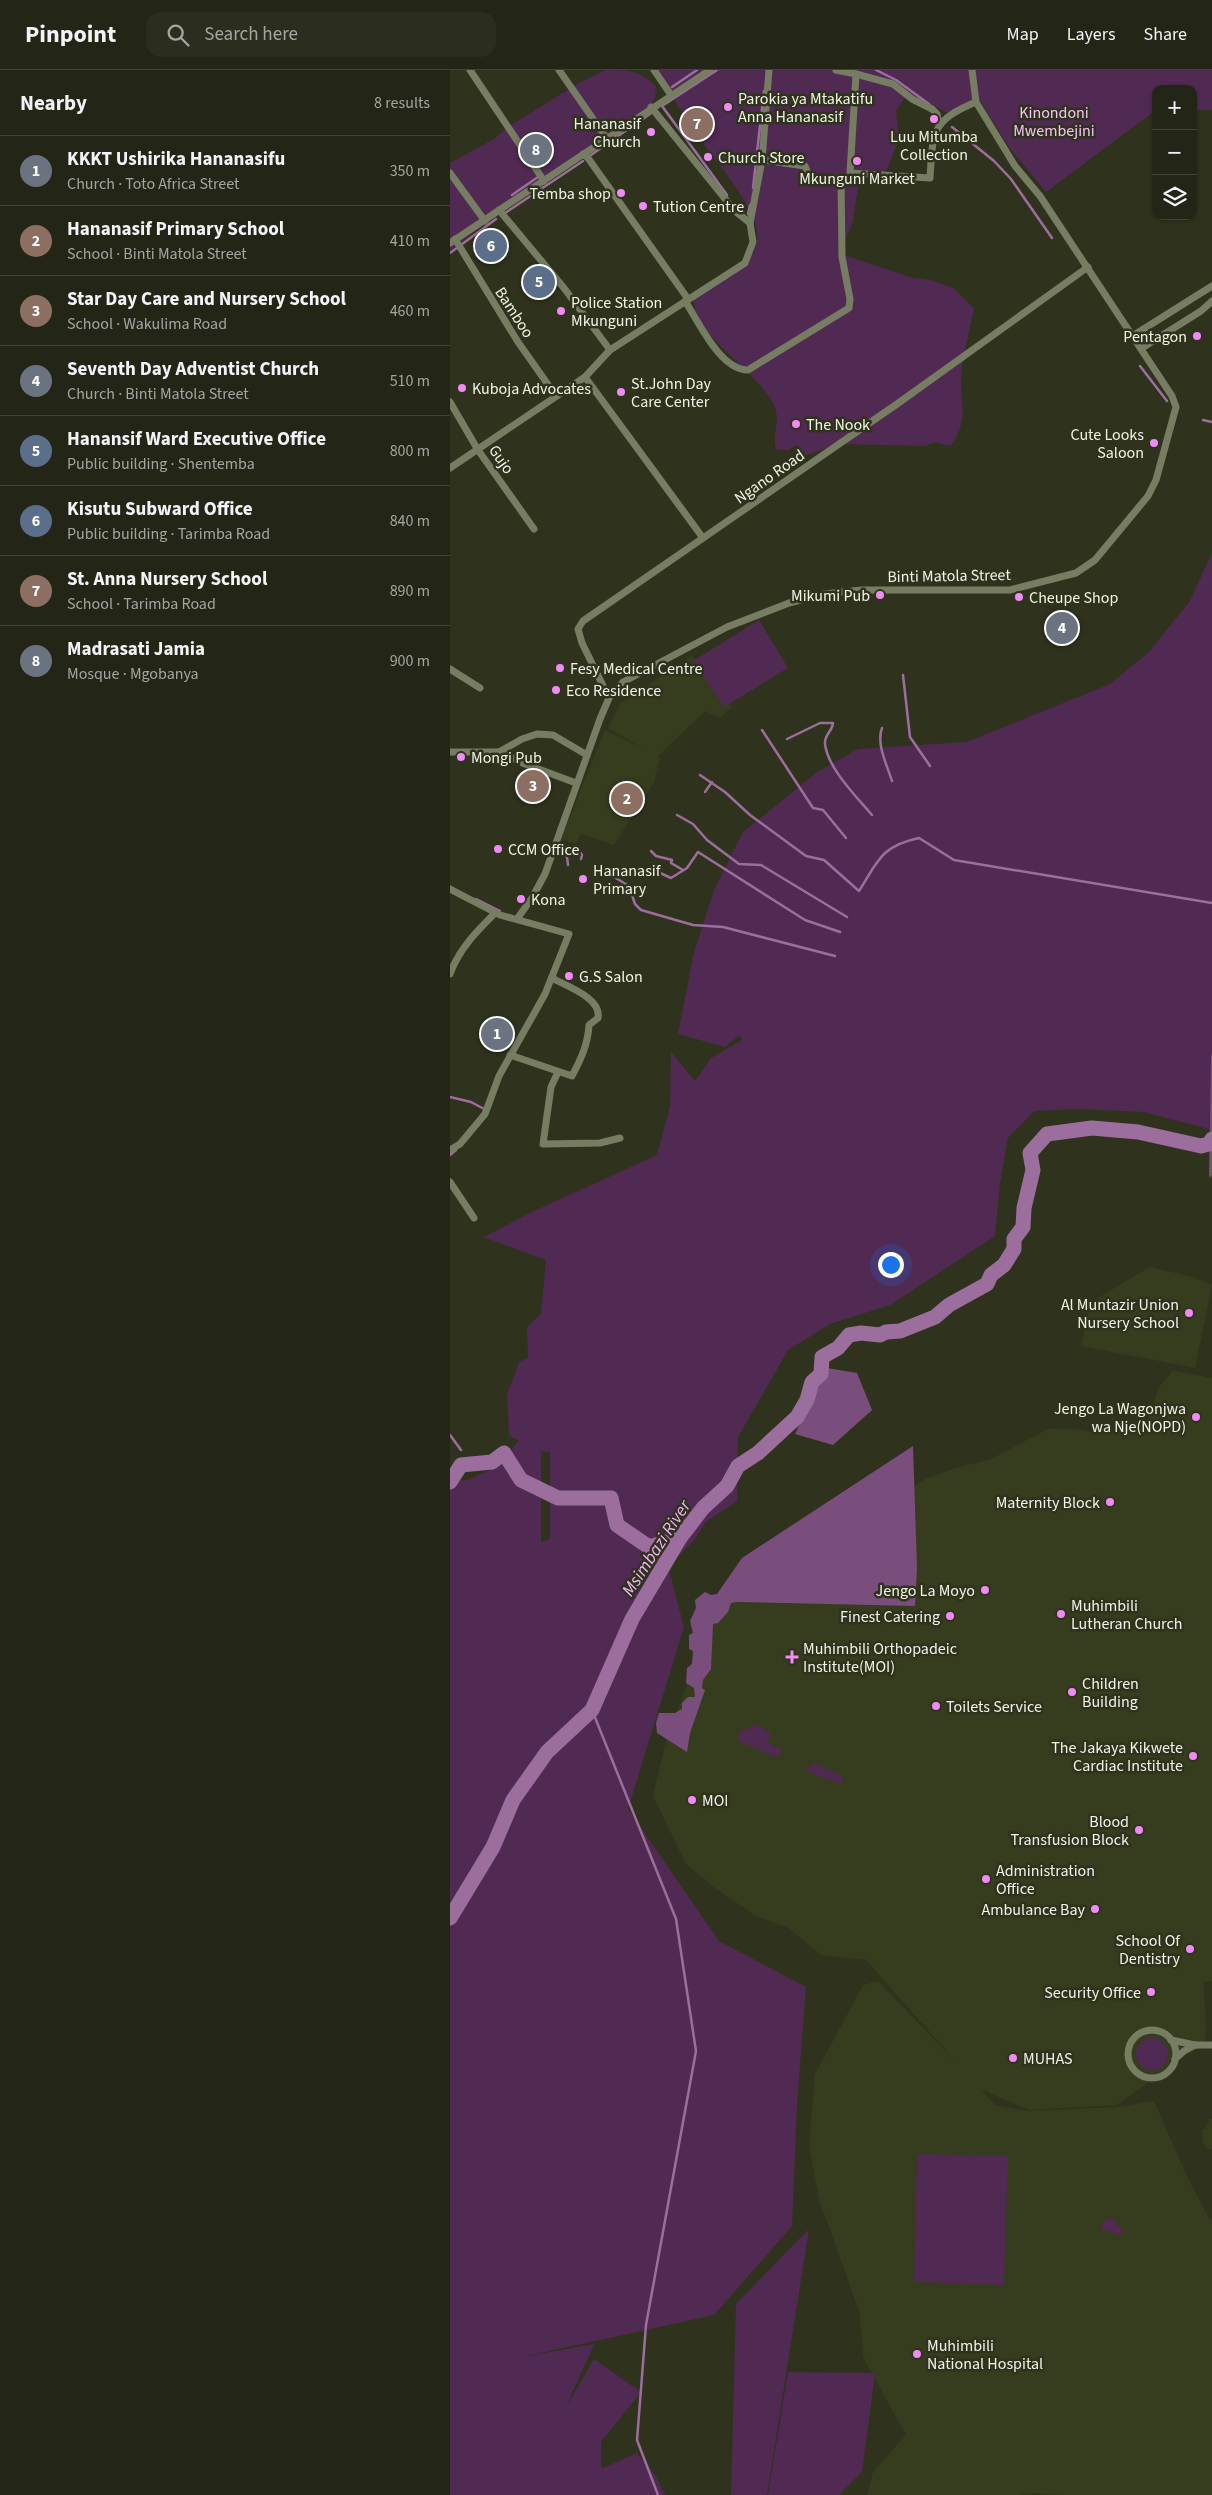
<!DOCTYPE html>
<html lang="en">
<head>
<meta charset="utf-8">
<style>
	:root { --surface:#232616; --page:#2b2e1f; --text:#f1f3f6; --muted:#a3a5a1; --line:#404335; --accent:#f08bf6 }
	body { margin:0; font-family:"Source Sans 3",sans-serif; background:var(--page); color:var(--text) }
	.controls { position:absolute; right:15px; top:15px; display:grid; overflow:hidden; border-radius:10px; box-shadow:0 1px 4px #0004 }
	.controls button { width:45px; height:45px; display:grid; place-items:center; padding:0; border:0; border-bottom:1px solid var(--line); background:var(--surface); color:var(--text); font:25px sans-serif }
	.you { position:absolute; left:440px; top:1194px; width:18px; height:18px; margin:-12px; border:4px solid #fff; border-radius:50%; background:#1a73e8; box-shadow:0 0 0 8px #1a73e833 }
	.badge { display:grid; place-items:center; width:32px; height:32px; border-radius:50%; background:var(--accent); color:#fff; font-size:16px; font-weight:700 }
	.pin { position:absolute; translate:-50% -50%; border:2px solid #fff; box-shadow:0 1px 5px #0006 }
	.list { margin:0; padding:0; list-style:none }
	h2 { display:flex; justify-content:space-between; align-items:center; height:65px; margin:0; padding:0 20px; font-size:21px }
	h2 small { font-size:16px; font-weight:400; color:var(--muted) }
	.list li { display:grid; grid-template-columns:32px 1fr auto; gap:15px; align-items:center; box-sizing:border-box; height:70px; padding:0 20px; border-top:1px solid var(--line) }
	.list b { display:block; font-size:19px; white-space:nowrap }
	.list p { margin:0; font-size:16px; white-space:nowrap; color:var(--muted) }
	.list em { font-size:16px; font-style:normal; color:var(--muted) }
	.icon { flex:none; width:28px; height:28px; fill:none; stroke:currentColor; stroke-width:2; stroke-linecap:round; stroke-linejoin:round }
	.map { position:relative; flex:none; width:762px; height:2425px; overflow:hidden }
	header { display:flex; align-items:center; gap:30px; box-sizing:border-box; height:70px; padding:0 25px; background:var(--surface); border-bottom:1px solid var(--line) }
	header strong { font-size:24px }
	nav { display:flex; gap:28px; margin-inline-start:auto; font-size:18px }
	.search { width:350px; height:45px; background:var(--page); display:flex; align-items:center; gap:12px; box-sizing:border-box; padding:0 18px; border-radius:15px; color:var(--muted); font-size:19px }
	main { display:flex }
	aside { flex:1; background:var(--surface) }
	.map>svg:first-child { display:block }
	.built { fill:#363c1e }
	.green { fill:#502a53; fill-rule:evenodd }
	.forest { fill:#7a4e7c }
	.lines { fill:none; stroke-linecap:round; stroke-linejoin:round }
	.stream { stroke:#9c6e9e; stroke-width:2.5 }
	.river { stroke:#9c6e9e; stroke-width:15 }
	.street { stroke:#777d62; stroke-width:7 }
	.poi-dot { fill:#f08bf6; stroke:#2f331d; stroke-width:2 }
	.labels { text-anchor:middle; stroke-width:5; stroke-linejoin:round; paint-order:stroke }
	.poi-label { font-size:16px; fill:#f0f3e5; stroke:#2f331d; text-anchor:start }
	.park-label { font-size:16px; fill:#f5c0f8; stroke:#2f331d }
	.street-label { font-size:16px; fill:#f0f3e5; stroke:#2f331d }
	.water-label { font-size:18px; font-style:italic; fill:#f3b1f7; stroke:#2f331d }
</style>
</head>
<body>
<header>
<strong>Pinpoint</strong>
<div class="search"><svg class="icon" aria-label="search" viewBox="0 0 24 24"><circle cx="10" cy="10" r="6"/><path d="M15 15l6 6"/></svg>Search here</div>
<nav><a>Map</a><a>Layers</a><a>Share</a></nav>
</header>
<main>
<aside>
<h2>Nearby<small>8 results</small></h2>
<ul class="list">
<li><span class="badge" style="background:#6b7280">1</span><div><b>KKKT Ushirika Hananasifu</b><p>Church · Toto Africa Street</p></div><em>350 m</em></li>
<li><span class="badge" style="background:#8d6e63">2</span><div><b>Hananasif Primary School</b><p>School · Binti Matola Street</p></div><em>410 m</em></li>
<li><span class="badge" style="background:#8d6e63">3</span><div><b>Star Day Care and Nursery School</b><p>School · Wakulima Road</p></div><em>460 m</em></li>
<li><span class="badge" style="background:#6b7280">4</span><div><b>Seventh Day Adventist Church</b><p>Church · Binti Matola Street</p></div><em>510 m</em></li>
<li><span class="badge" style="background:#5c6f8a">5</span><div><b>Hanansif Ward Executive Office</b><p>Public building · Shentemba</p></div><em>800 m</em></li>
<li><span class="badge" style="background:#5c6f8a">6</span><div><b>Kisutu Subward Office</b><p>Public building · Tarimba Road</p></div><em>840 m</em></li>
<li><span class="badge" style="background:#8d6e63">7</span><div><b>St. Anna Nursery School</b><p>School · Tarimba Road</p></div><em>890 m</em></li>
<li><span class="badge" style="background:#6b7280">8</span><div><b>Madrasati Jamia</b><p>Mosque · Mgobanya</p></div><em>900 m</em></li>
</ul>
</aside>
<div class="map">
<svg width="762" height="2425" viewBox="0 0 762 2425">
	<rect width="100%" height="100%" fill="#2f331d"/>
	<g class="built">
		<path d="M242,585L282,637L270,648L255,641L208,686L210,688L204,712L164,775L131,764L126,774L111,769L155,660L196,680L158,658L170,634Z"/>
		<path d="M700,1197L743,1207L762,1215L745,1298L631,1276L641,1232Z"/>
		<path d="M723,1301L762,1308V1911H753L756,1958L754,1977L737,1984L667,2035L579,2040L530,2019L545,2035L577,2041L669,2037L704,2031L736,2104L762,2154V2425H611L581,2423L570,2425H417L423,2402L456,2365L413,2287L410,2244L369,2129L359,2076L365,2004L413,1915L428,1911L509,1995L416,1890L371,1885L339,1858L306,1846L266,1819L236,1794L203,1726L217,1667L239,1611L258,1547L423,1445L475,1409L506,1398L541,1389L598,1359L616,1358L642,1362L691,1356L699,1347L709,1317Z"/>
		<path d="M759,2049H762V2079H757L753,2073L752,2059H757L756,2054L759,2053Z"/>
	</g>
	<g class="green">
		<path d="M156,0C180,0 187,0 206,16L205,28L197,41L152,71L103,109L78,123L0,180V93L44,69L58,57L129,13Z"/>
		<path d="M207,0H762V40H743V19H706V40L596,122L558,76L530,30L498,43L459,23L446,40L449,72C442,82 442,92 435,102L409,109L403,151L393,175L394,185L463,208L481,210L503,218L524,239C520,258 515,278 512,297C507,326 522,347 501,375H494L486,372L475,376L389,374L356,385L347,375L338,380L326,379C322,364 331,350 324,335C303,295 247,271 243,227C259,216 295,198 304,182C308,174 308,165 306,156C299,131 271,97 255,76C239,54 226,31 210,9Z"/>
		<path d="M762,483V982L759,1059L694,1042L629,1039L584,1041L558,1068L550,1113L545,1166L440,1235L380,1254L338,1280L288,1367L287,1431L256,1452L244,1470L218,1497L234,1557L178,1739L269,1871L356,1917L347,2034L342,2156L264,2245L72,2287L144,2274L116,2337L144,2289L191,2322L151,2372V2399L187,2383L206,2406L215,2425H0V1413L20,1409L50,1395L69,1370L59,1366L57,1325L69,1292L78,1288L77,1257L91,1244L96,1190L34,1167L84,1141L207,1085L220,1036L221,982L245,1011L261,988L292,970L290,965L275,977L228,964L243,886L264,820L293,762L366,703L408,679L517,672L660,614L699,582L740,531ZM91,1381L100,1382V1469L91,1472Z"/>
		<path d="M309,550L338,598L274,637L243,591Z"/>
		<path d="M304,1654L321,1663L317,1672L325,1677H332L331,1682L326,1687L288,1671L291,1659L298,1660Z"/>
		<path d="M363,1693L392,1706L391,1714L355,1701Z"/>
		<circle cx="702" cy="1984" r="16"/>
		<path d="M467,2084L558,2086L554,2215L464,2212Z"/>
		<path d="M666,2148V2155L671,2157V2166L650,2158L655,2150Z"/>
		<path d="M359,2159L317,2425H281L286,2234Z"/>
		<path d="M338,2302L425,2303L412,2402L389,2425H318Z"/>
	</g>
	<g class="forest">
		<path d="M762,982V1105L759,1108L761,986Z"/>
		<path d="M377,1298L407,1303L422,1340L383,1375L345,1364Z"/>
		<path d="M463,1376L467,1498L465,1536L287,1532L281,1533L278,1542L268,1553L263,1554L261,1599L253,1610L252,1618L255,1620L240,1663L237,1682L207,1663L206,1653L209,1643H225L232,1639V1633L238,1627H245L244,1618L236,1613L237,1598L242,1594L243,1581L239,1579V1565L243,1563L240,1551L246,1538L245,1530L255,1522L261,1525L267,1524L292,1488Z"/>
	</g>
	<g class="lines">
		<g class="stream">
			<path d="M267,0L212,36L277,125"/>
			<path d="M426,0L446,10L479,34"/>
			<path d="M222,17L247,0"/>
			<path d="M186,54L204,41"/>
			<path d="M502,57L544,91L561,109L602,168"/>
			<path d="M141,85L181,57"/>
			<path d="M303,118L314,21"/>
			<path d="M62,125L88,107"/>
			<path d="M55,143L133,91"/>
			<path d="M298,144L300,135"/>
			<path d="M0,183L46,149"/>
			<path d="M690,296L717,331"/>
			<path d="M753,350L762,352"/>
			<path d="M453,605L460,667L480,696"/>
			<path d="M432,658C426,674 437,695 442,711"/>
			<path d="M312,660L363,738L373,740L396,768"/>
			<path d="M337,669L370,653H383C382,662 374,665 375,674C378,699 407,727 422,745"/>
			<path d="M250,705L275,722L300,745L356,786L374,790L409,821C428,791 431,776 469,768L504,790L762,833"/>
			<path d="M255,722L262,712"/>
			<path d="M227,745L243,754L257,770L289,794L311,795L397,847"/>
			<path d="M107,774L117,787L118,795"/>
			<path d="M121,779L130,782L132,785L131,789"/>
			<path d="M201,781L206,786L222,790L221,793L233,800"/>
			<path d="M151,795L156,802L179,816L185,834L191,840L243,855L273,857L385,886"/>
			<path d="M192,802H208L221,808L237,798L248,782L355,850L390,862"/>
			<path d="M26,829L50,841"/>
			<path d="M0,1027L21,1032L36,1040"/>
			<path d="M0,1085L6,1080"/>
			<path d="M0,1365L11,1380"/>
			<path d="M142,1640L226,1849L246,1981L196,2255L187,2370L208,2425"/>
		</g>
		<g class="river">
			<path d="M0,1412L11,1395L42,1392L54,1383L71,1410L108,1428H161L167,1455L199,1477L230,1468"/>
			<path d="M0,1848L43,1777L63,1730L97,1682L142,1640L182,1549L230,1468L253,1438L277,1416L288,1396L308,1383L347,1347L357,1330L362,1312L371,1304L372,1287L388,1278L399,1265L411,1263L430,1265L436,1262L450,1261L485,1247L499,1235L537,1214L541,1205L554,1195L564,1179V1169L573,1157L574,1138L583,1100L580,1083L597,1064L642,1058L688,1062L751,1076L759,1074L762,1069"/>
		</g>
		<g class="street">
			<path d="M20,0L94,111"/>
			<path d="M109,0L157,69"/>
			<path d="M204,0L221,25"/>
			<path d="M386,0L406,4L400,103L480,108C483,61 481,51 526,32"/>
			<path d="M406,4L443,14L462,29L482,39L487,44L489,53"/>
			<path d="M201,37L285,141L300,153"/>
			<path d="M133,84L138,88L238,229"/>
			<path d="M0,103L35,151"/>
			<path d="M49,140L114,218L160,280"/>
			<path d="M5,169L68,272L106,326"/>
			<path d="M0,173L260,0"/>
			<path d="M235,231C249,252 270,300 298,300L399,238L400,229L392,187L391,108L362,109L359,106L355,96L312,90"/>
			<path d="M684,265L762,216"/>
			<path d="M692,278L751,241L762,231"/>
			<path d="M135,307L253,468"/>
			<path d="M0,332L28,380L84,459"/>
			<path d="M0,398L135,307L160,280L295,193L303,172L300,153L312,90L319,0"/>
			<path d="M0,599L30,618"/>
			<path d="M159,628L132,573L128,559L133,551L447,334L638,197"/>
			<path d="M0,682H49L72,669L87,664L103,665L137,685"/>
			<path d="M49,682L75,694L126,713"/>
			<path d="M0,819L50,845L119,864L95,924L49,1006L35,1044L10,1074L0,1080"/>
			<path d="M67,849L82,828L95,804L150,649L159,628L173,612L277,557L339,533L374,524L412,520H560L626,503L645,490L698,426L706,410L726,337L722,326L590,126L565,96L526,32L522,0"/>
			<path d="M0,904C9,879 27,861 45,843"/>
			<path d="M60,985L122,1006C131,989 138,974 139,955L148,948C152,928 116,916 102,908"/>
			<path d="M108,1002L101,1017L93,1074L150,1073L170,1068"/>
			<path d="M0,1112L24,1148"/>
			<circle cx="702" cy="1984" r="24"/>
			<path d="M721,1970L745,1975H762"/>
			<path d="M725,1989L734,1981L745,1975"/>
		</g>
	</g>
	<g class="poi-dot">
		<circle cx="278" cy="37" r="5"/>
		<circle cx="484" cy="49" r="5"/>
		<circle cx="201" cy="62" r="5"/>
		<circle cx="258" cy="87" r="5"/>
		<circle cx="407" cy="91" r="5"/>
		<circle cx="171" cy="123" r="5"/>
		<circle cx="193" cy="136" r="5"/>
		<circle cx="111" cy="241" r="5"/>
		<circle cx="747" cy="266" r="5"/>
		<circle cx="12" cy="318" r="5"/>
		<circle cx="171" cy="322" r="5"/>
		<circle cx="346" cy="354" r="5"/>
		<circle cx="704" cy="373" r="5"/>
		<circle cx="430" cy="525" r="5"/>
		<circle cx="569" cy="527" r="5"/>
		<circle cx="110" cy="598" r="5"/>
		<circle cx="106" cy="620" r="5"/>
		<circle cx="11" cy="687" r="5"/>
		<circle cx="48" cy="779" r="5"/>
		<circle cx="133" cy="809" r="5"/>
		<circle cx="71" cy="829" r="5"/>
		<circle cx="119" cy="906" r="5"/>
		<circle cx="739" cy="1243" r="5"/>
		<circle cx="746" cy="1347" r="5"/>
		<circle cx="660" cy="1432" r="5"/>
		<circle cx="535" cy="1520" r="5"/>
		<circle cx="611" cy="1544" r="5"/>
		<circle cx="500" cy="1546" r="5"/>
		<path d="M339.5 1579.5h5v5h5v5h-5v5h-5v-5h-5v-5h5z"/>
		<circle cx="622" cy="1622" r="5"/>
		<circle cx="486" cy="1636" r="5"/>
		<circle cx="743" cy="1686" r="5"/>
		<circle cx="242" cy="1730" r="5"/>
		<circle cx="689" cy="1760" r="5"/>
		<circle cx="536" cy="1809" r="5"/>
		<circle cx="645" cy="1839" r="5"/>
		<circle cx="740" cy="1879" r="5"/>
		<circle cx="701" cy="1922" r="5"/>
		<circle cx="563" cy="1988" r="5"/>
		<circle cx="467" cy="2284" r="5"/>
	</g>
	<g class="labels">
		<g class="poi-label">
			<text x="288" y="34">Parokia ya Mtakatifu<tspan x="288" dy="18">Anna Hananasif</tspan></text>
			<text x="191" y="59" text-anchor="end">Hananasif<tspan x="191" dy="18">Church</tspan></text>
			<text x="484" y="72" text-anchor="middle">Luu Mitumba<tspan x="484" dy="18">Collection</tspan></text>
			<text x="268" y="93">Church Store</text>
			<text x="407" y="114" text-anchor="middle">Mkunguni Market</text>
			<text x="161" y="129" text-anchor="end">Temba shop</text>
			<text x="203" y="142">Tution Centre</text>
			<text x="121" y="238">Police Station<tspan x="121" dy="18">Mkunguni</tspan></text>
			<text x="737" y="272" text-anchor="end">Pentagon</text>
			<text x="181" y="319">St.John Day<tspan x="181" dy="18">Care Center</tspan></text>
			<text x="22" y="324">Kuboja Advocates</text>
			<text x="356" y="360">The Nook</text>
			<text x="694" y="370" text-anchor="end">Cute Looks<tspan x="694" dy="18">Saloon</tspan></text>
			<text x="420" y="531" text-anchor="end">Mikumi Pub</text>
			<text x="579" y="533">Cheupe Shop</text>
			<text x="120" y="604">Fesy Medical Centre</text>
			<text x="116" y="626">Eco Residence</text>
			<text x="21" y="693">Mongi Pub</text>
			<text x="58" y="785">CCM Office</text>
			<text x="143" y="806">Hananasif<tspan x="143" dy="18">Primary</tspan></text>
			<text x="81" y="835">Kona</text>
			<text x="129" y="912">G.S Salon</text>
			<text x="729" y="1240" text-anchor="end">Al Muntazir Union<tspan x="729" dy="18">Nursery School</tspan></text>
			<text x="736" y="1344" text-anchor="end">Jengo La Wagonjwa<tspan x="736" dy="18">wa Nje(NOPD)</tspan></text>
			<text x="650" y="1438" text-anchor="end">Maternity Block</text>
			<text x="525" y="1526" text-anchor="end">Jengo La Moyo</text>
			<text x="621" y="1541">Muhimbili<tspan x="621" dy="18">Lutheran Church</tspan></text>
			<text x="490" y="1552" text-anchor="end">Finest Catering</text>
			<text x="353" y="1584">Muhimbili Orthopadeic<tspan x="353" dy="18">Institute(MOI)</tspan></text>
			<text x="632" y="1619">Children<tspan x="632" dy="18">Building</tspan></text>
			<text x="496" y="1642">Toilets Service</text>
			<text x="733" y="1683" text-anchor="end">The Jakaya Kikwete<tspan x="733" dy="18">Cardiac Institute</tspan></text>
			<text x="252" y="1736">MOI</text>
			<text x="679" y="1757" text-anchor="end">Blood<tspan x="679" dy="18">Transfusion Block</tspan></text>
			<text x="546" y="1806">Administration<tspan x="546" dy="18">Office</tspan></text>
			<text x="635" y="1845" text-anchor="end">Ambulance Bay</text>
			<text x="730" y="1876" text-anchor="end">School Of<tspan x="730" dy="18">Dentistry</tspan></text>
			<text x="691" y="1928" text-anchor="end">Security Office</text>
			<text x="573" y="1994">MUHAS</text>
			<text x="477" y="2281">Muhimbili<tspan x="477" dy="18">National Hospital</tspan></text>
		</g>
		<g class="park-label">
			<text x="604" y="48">Kinondoni<tspan x="604" dy="18">Mwembejini</tspan></text>
		</g>
		<g class="street-label">
			<text transform="translate(65 242) rotate(57)" y="6">Bamboo</text>
			<text transform="translate(52 389) rotate(55)" y="6">Gujo</text>
			<text transform="translate(319 406) rotate(-35)" y="6">Ngano Road</text>
			<text transform="translate(499 505) rotate(-1)" y="6">Binti Matola Street</text>
		</g>
		<g class="water-label">
			<text transform="translate(206 1478) rotate(-57)" y="6">Msimbazi River</text>
		</g>
	</g>
</svg>
<div class="controls">
<button>+</button>
<button>−</button>
<button><svg class="icon" aria-label="layers" viewBox="0 0 24 24"><path d="M12 4l9 5-9 5-9-5zM3 14l9 5 9-5"/></svg></button>
</div>
<div class="you"></div>
<div class="pin badge" style="left:47px;top:964px;background:#6b7280">1</div>
<div class="pin badge" style="left:177px;top:729px;background:#8d6e63">2</div>
<div class="pin badge" style="left:83px;top:716px;background:#8d6e63">3</div>
<div class="pin badge" style="left:612px;top:558px;background:#6b7280">4</div>
<div class="pin badge" style="left:89px;top:212px;background:#5c6f8a">5</div>
<div class="pin badge" style="left:41px;top:176px;background:#5c6f8a">6</div>
<div class="pin badge" style="left:247px;top:54px;background:#8d6e63">7</div>
<div class="pin badge" style="left:86px;top:80px;background:#6b7280">8</div>
</div>
</main>
</body>
</html>
